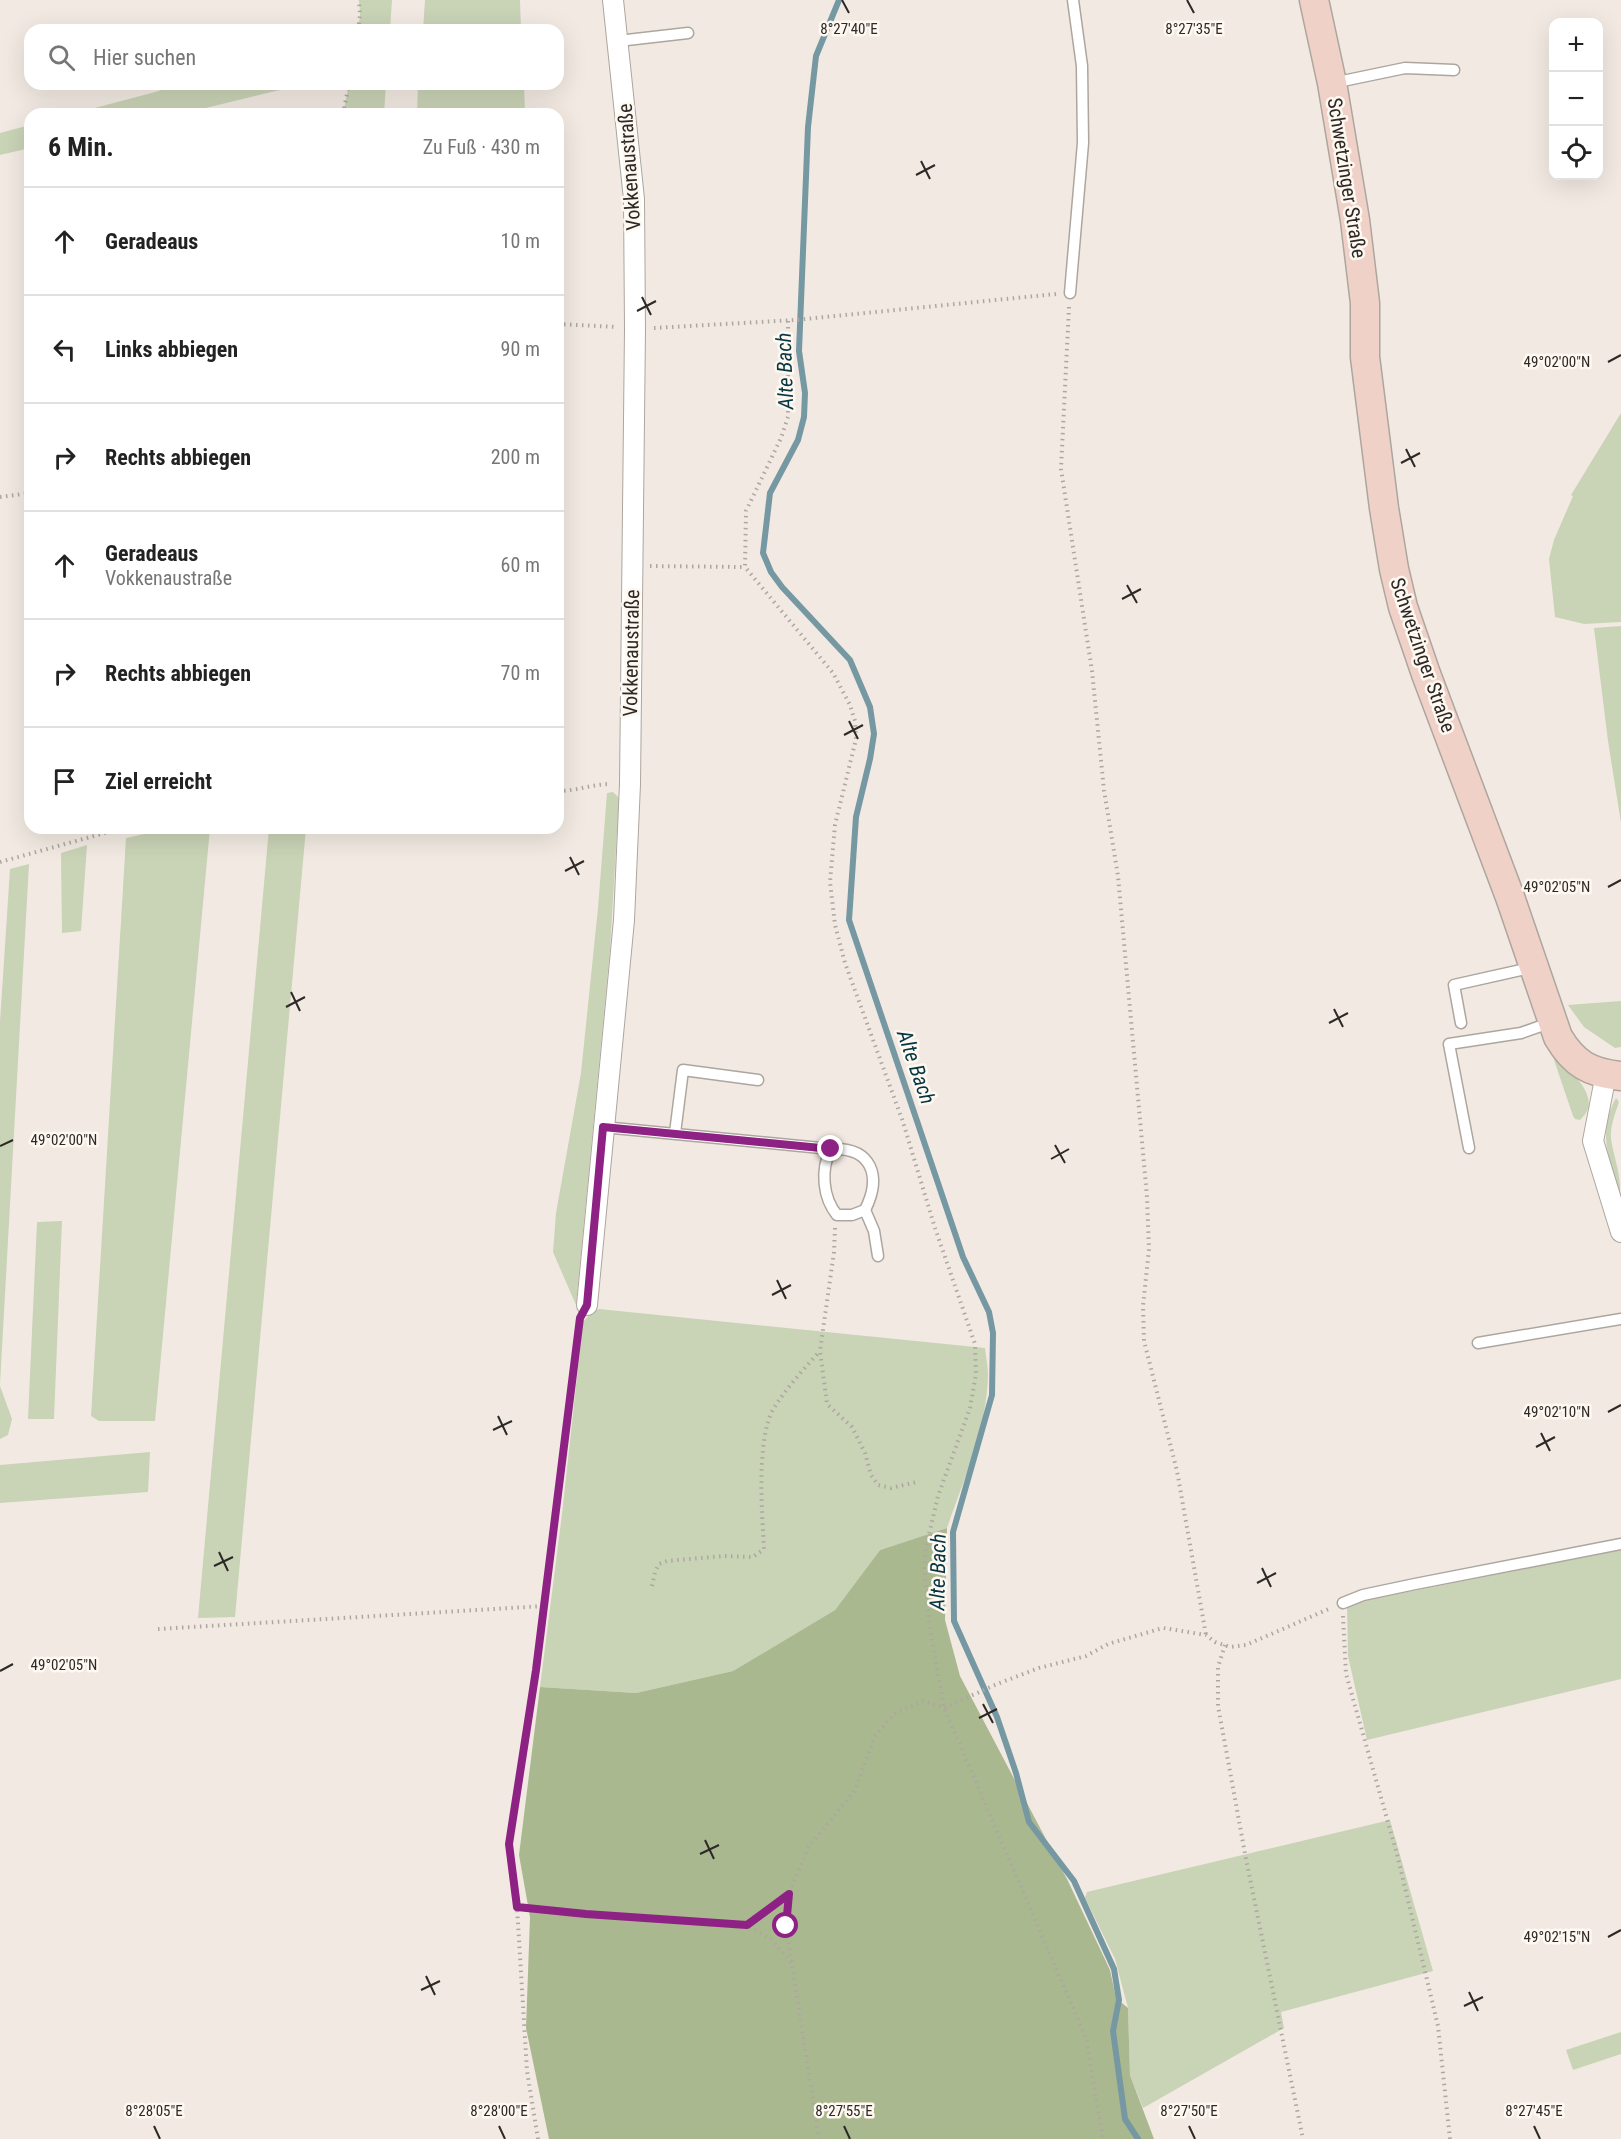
<!DOCTYPE html>
<html lang="de">
<head>
<meta charset="utf-8">
<style>
	:root { --surface:#fff; --page:#f6f6f6; --text:#222; --muted:#767676; --line:#e0e0e0 }
	body { margin:0; font-family:"Roboto Condensed",sans-serif; background:var(--page); color:var(--text) }
	.controls { position:absolute; right:18px; top:18px; display:grid; overflow:hidden; border-radius:12px; box-shadow:0 6px 24px #0002 }
	.controls button { width:54px; height:54px; display:grid; place-items:center; padding:0; border:0; border-bottom:2px solid var(--line); background:var(--surface); color:var(--text); font:30px sans-serif }
	.stop { position:absolute; width:18px; height:18px; margin:-14px; border:4px solid #8e2184; border-radius:50%; background:#fff }
	.stop.end { background:#8e2184; border-color:#fff; box-shadow:0 2px 6px #0008 }
	.list { margin:0; padding:0; list-style:none }
	h2 { display:flex; justify-content:space-between; align-items:center; height:78px; margin:0; padding:0 24px; font-size:26px }
	h2 small { font-size:20px; font-weight:400; color:var(--muted) }
	.list li { display:grid; grid-template-columns:39px 1fr auto; gap:18px; align-items:center; box-sizing:border-box; height:108px; padding:0 24px; border-top:2px solid var(--line) }
	.list b { display:block; font-size:22px; white-space:nowrap }
	.list p { margin:0; font-size:20px; white-space:nowrap; color:var(--muted) }
	.list em { font-size:20px; font-style:normal; color:var(--muted) }
	.icon { flex:none; width:33px; height:33px; fill:none; stroke:currentColor; stroke-width:2; stroke-linecap:round; stroke-linejoin:round }
	.map { position:relative; flex:none; width:1621px; height:2139px; overflow:hidden }
	.search { position:absolute; background:var(--surface); box-shadow:0 6px 24px #0002; left:24px; top:24px; width:540px; height:66px; display:flex; align-items:center; gap:15px; box-sizing:border-box; padding:0 21px; border-radius:18px; color:var(--muted); font-size:22px }
	.panel { position:absolute; background:var(--surface); box-shadow:0 6px 24px #0002; left:24px; top:108px; width:540px; height:726px; border-radius:18px }
	.map>svg:first-child { display:block }
	.green { fill:#c9d3b6 }
	.forest { fill:#aab88f }
	.lines { fill:none; stroke-linecap:round; stroke-linejoin:round }
	.stream { stroke:#7698a3; stroke-width:6 }
	.service-casing { stroke:#ada69e; stroke-width:13 }
	.minor-casing { stroke:#ada69e; stroke-width:22 }
	.secondary-casing { stroke:#ada69e; stroke-width:31 }
	.path { stroke:#ada7a1; stroke-width:4; stroke-dasharray:1.5 4.5; stroke-linecap:butt }
	.service { stroke:#fff; stroke-width:10 }
	.minor { stroke:#fff; stroke-width:20 }
	.secondary { stroke:#f0d1c7; stroke-width:28 }
	.route { stroke:#8e2184; stroke-width:8 }
	.ticks { fill:none; stroke:#2c2926; stroke-width:2 }
	.labels { text-anchor:middle; stroke-width:5; stroke-linejoin:round; paint-order:stroke }
	.street-label { font-size:20px; fill:#2c2926; stroke:#fef8f1 }
	.water-label { font-size:21px; font-style:italic; fill:#053643; stroke:#fef8f1 }
	.ticks-label { font-size:15px; text-anchor:middle; fill:#2c2926; stroke:#fef8f1; stroke-width:5; stroke-linejoin:round; paint-order:stroke }
</style>
</head>
<body>
<div class="map">
<svg width="1621" height="2139" viewBox="0 0 1621 2139">
	<rect width="100%" height="100%" fill="#f2eae2"/>
	<g class="green">
		<path d="M359,0H392L390,30H358L360,15Z"/>
		<path d="M425,0H520L521,30H423Z"/>
		<path d="M170,84H304L181,114H72L159,91Z"/>
		<path d="M349,84H386L384,114H343Z"/>
		<path d="M418,84H524L525,114H417Z"/>
		<path d="M30,125V148L0,155V133Z"/>
		<path d="M1621,413V622L1584,624L1555,617L1549,559L1554,540L1573,496L1571,495Z"/>
		<path d="M1621,626V823L1608,741L1594,628Z"/>
		<path d="M613,792L619,798L610,949L576,1305L553,1252L556,1213L581,1073L598,908L607,793Z"/>
		<path d="M172,828H210L155,1421H99L91,1416L126,838Z"/>
		<path d="M269,828H306L235,1617L198,1618Z"/>
		<path d="M87,845L81,931L62,933L61,853Z"/>
		<path d="M29,864L0,1384V1022L10,869Z"/>
		<path d="M1621,1001V1047L1615,1048L1584,1027L1568,1005Z"/>
		<path d="M1551,1051C1565,1068 1607,1097 1580,1120L1575,1119L1573,1116Z"/>
		<path d="M1616,1098L1619,1102C1615,1114 1610,1126 1611,1139C1614,1158 1621,1174 1620,1193C1609,1159 1597,1132 1616,1098Z"/>
		<path d="M62,1221L54,1419H28L37,1222Z"/>
		<path d="M599,1309L985,1348C986,1357 988,1367 988,1375C987,1428 964,1479 947,1528L880,1550L835,1610L733,1671L636,1693L540,1687L562,1514L583,1322L592,1312Z"/>
		<path d="M0,1386L12,1419L8,1435L0,1439Z"/>
		<path d="M150,1452L148,1492L0,1503V1465Z"/>
		<path d="M1621,1550V1679L1367,1740L1348,1656L1347,1606L1357,1602Z"/>
		<path d="M1390,1820L1433,1971L1281,2012L1284,2028L1143,2108L1130,2075L1128,2008L1115,1959L1085,1898L1087,1892Z"/>
		<path d="M1621,2032V2054L1573,2070L1566,2050Z"/>
	</g>
	<path class="forest" d="M947,1528L945,1620L960,1676L1068,1881L1110,1970L1116,1998L1128,2008L1130,2075L1154,2139H549L526,2028L530,1917L519,1855L540,1687L636,1693L733,1671L835,1610L880,1550Z"/>
	<g class="lines">
		<path class="stream" d="M839,0L816,56L808,127L799,351L805,393L804,417L798,440L770,493L763,553L771,572L782,587L850,660L870,707L874,734L870,759L856,817L849,920L963,1257L989,1312L993,1333L992,1395L953,1532L954,1621L997,1717L1016,1773L1029,1822L1074,1881L1114,1969L1119,2000L1113,2031L1125,2119L1138,2139"/>
		<g class="service-casing">
			<g id="service">
				<path d="M618,41L688,33"/>
				<path d="M1333,83L1405,68L1454,70"/>
				<path d="M1070,293L1083,143L1082,66L1073,0"/>
				<path d="M1461,1023L1454,985L1534,967"/>
				<path d="M603,1127L831,1149"/>
				<path d="M675,1133L683,1070L758,1080"/>
				<path d="M1469,1148L1449,1044L1521,1033L1552,1022"/>
				<path d="M831,1149C872,1147 882,1176 865,1210L852,1215H837C823,1198 820,1170 831,1149Z"/>
				<path d="M865,1210L874,1231L878,1256"/>
				<path d="M1478,1343L1621,1319"/>
				<path d="M1343,1603L1363,1595L1415,1584L1621,1544"/>
			</g>
		</g>
		<g class="minor-casing">
			<g id="minor">
				<path d="M1606,1074L1593,1141L1621,1232"/>
				<path d="M587,1305L624,920L630,784L635,329L634,199L613,0"/>
			</g>
		</g>
		<g class="secondary-casing">
			<path id="secondary" d="M1314,0L1332,83L1355,220L1365,303V357L1384,508L1394,569L1403,607L1426,674L1510,897L1558,1037C1574,1064 1590,1073 1621,1076"/>
		</g>
		<g class="path">
			<path d="M358,30L360,15L359,0"/>
			<path d="M343,114L349,84"/>
			<path d="M1069,307L1061,469L1092,671L1104,790L1118,876L1147,1197L1149,1249L1143,1306L1144,1341L1177,1471L1206,1635"/>
			<path d="M788,321V417L781,438L746,511L745,567L833,673L850,705L855,721L856,739L835,825L830,882L835,925L845,963L903,1122L934,1225L975,1344L976,1374L970,1408L938,1496L926,1547L924,1569L930,1629L944,1708L1086,2038L1103,2139"/>
			<path d="M558,324L617,327"/>
			<path d="M654,328L795,320L1056,294"/>
			<path d="M0,497L30,493"/>
			<path d="M650,566L745,567"/>
			<path d="M558,791C576,791 593,784 611,784"/>
			<path d="M0,862L123,828"/>
			<path d="M835,1228L834,1252L820,1351L827,1404L852,1427L865,1453L871,1475L878,1485L891,1488L917,1482"/>
			<path d="M652,1586L655,1572L659,1564L667,1561L724,1556L753,1557L764,1549C762,1513 756,1438 774,1408C787,1387 804,1369 820,1351"/>
			<path d="M1343,1616L1346,1674L1397,1854L1438,2026L1450,2139"/>
			<path d="M158,1629L544,1606"/>
			<path d="M1225,1645L1218,1667V1706L1246,1859L1303,2139"/>
			<path d="M789,1895L786,1926L819,2139"/>
			<path d="M517,1907L586,1914L747,1925L772,1940L792,1964"/>
			<path d="M747,1925L789,1894L808,1848L855,1790L875,1736L894,1714L923,1701L944,1708L997,1684L1039,1668L1086,1656L1108,1644L1163,1628L1206,1635L1215,1642L1230,1647L1246,1645L1331,1608"/>
			<path d="M538,2139L527,2071L517,1907L509,1844L535,1670L580,1321"/>
		</g>
		<use href="#service" class="service"/>
		<use href="#minor" class="minor"/>
		<use href="#secondary" class="secondary"/>
	</g>
	<g class="lines">
		<path class="route" d="M786,1926L789,1894L747,1925L586,1914L517,1907L509,1844L536,1670L580,1318L587,1305L603,1127L831,1149"/>
	</g>
	<path class="ticks" d="M842,0L849,13M1187,0L1194,13M921,161L930,179M916,175L935,165M642,297L651,315M637,311L656,301M1608,362L1621,355M1406,449L1415,467M1401,463L1420,453M1127,585L1137,603M1122,599L1141,589M849,721L858,739M844,735L863,725M570,857L579,875M565,871L584,861M1608,887L1621,880M291,992L300,1011M286,1007L305,997M1334,1009L1343,1027M1329,1023L1348,1013M1055,1145L1065,1163M0,1146L13,1140M1051,1159L1069,1149M777,1280L786,1299M772,1295L791,1285M1608,1412L1621,1405M498,1416L507,1435M493,1430L512,1421M1541,1433L1550,1451M1536,1447L1555,1437M219,1552L228,1571M214,1566L233,1557M1262,1568L1271,1587M1257,1583L1276,1573M0,1671L13,1664M983,1704L993,1723M979,1718L997,1709M705,1840L714,1859M700,1854L719,1845M1608,1937L1621,1930M426,1976L435,1995M421,1990L440,1981M1469,1992L1478,2011M1464,2006L1483,1997M154,2126L160,2139M499,2126L505,2139M844,2126L850,2139M1189,2126L1195,2139M1534,2126L1540,2139"/>
	<g class="labels">
		<g class="street-label">
			<text transform="translate(629 167) rotate(-94)" y="7">Vokkenaustraße</text>
			<text transform="translate(1347 178) rotate(81)" y="7">Schwetzinger Straße</text>
			<text transform="translate(631 653) rotate(-89)" y="7">Vokkenaustraße</text>
			<text transform="translate(1423 655) rotate(71)" y="7">Schwetzinger Straße</text>
		</g>
		<g class="water-label">
			<text transform="translate(785 371) rotate(-92)" y="7">Alte Bach</text>
			<text transform="translate(916 1067) rotate(71)" y="7">Alte Bach</text>
			<text transform="translate(938 1572) rotate(-89)" y="7">Alte Bach</text>
		</g>
	</g>
	<g class="ticks-label">
		<text x="849" y="34">8°27'40"E</text>
		<text x="1194" y="34">8°27'35"E</text>
		<text x="1557" y="367">49°02'00"N</text>
		<text x="1557" y="892">49°02'05"N</text>
		<text x="64" y="1145">49°02'00"N</text>
		<text x="1557" y="1417">49°02'10"N</text>
		<text x="64" y="1670">49°02'05"N</text>
		<text x="1557" y="1942">49°02'15"N</text>
		<text x="154" y="2116">8°28'05"E</text>
		<text x="499" y="2116">8°28'00"E</text>
		<text x="844" y="2116">8°27'55"E</text>
		<text x="1189" y="2116">8°27'50"E</text>
		<text x="1534" y="2116">8°27'45"E</text>
	</g>
</svg>
<div class="controls">
<button>+</button>
<button>−</button>
<button><svg class="icon" aria-label="locate" viewBox="0 0 24 24"><circle cx="12" cy="12" r="6"/><path d="M12 2v4M12 18v4M2 12h4M18 12h4"/></svg></button>
</div>
<div class="stop" style="left:786px;top:1926px"></div>
<div class="stop end" style="left:831px;top:1149px"></div>
<div class="search"><svg class="icon" aria-label="search" viewBox="0 0 24 24"><circle cx="10" cy="10" r="6"/><path d="M15 15l6 6"/></svg>Hier suchen</div>
<section class="panel">
<h2>6 Min.<small>Zu Fuß · 430 m</small></h2>
<ul class="list">
<li><svg class="icon" aria-label="ahead" viewBox="0 0 24 24"><path d="M12 20V5M6 11l6-6 6 6"/></svg><div><b>Geradeaus</b></div><em>10 m</em></li>
<li><svg class="icon" aria-label="left" viewBox="0 0 24 24"><path d="M17 20v-9H6M10 6l-5 5 5 5"/></svg><div><b>Links abbiegen</b></div><em>90 m</em></li>
<li><svg class="icon" aria-label="right" viewBox="0 0 24 24"><path d="M7 20v-9h11M14 6l5 5-5 5"/></svg><div><b>Rechts abbiegen</b></div><em>200 m</em></li>
<li><svg class="icon" aria-label="ahead" viewBox="0 0 24 24"><path d="M12 20V5M6 11l6-6 6 6"/></svg><div><b>Geradeaus</b><p>Vokkenaustraße</p></div><em>60 m</em></li>
<li><svg class="icon" aria-label="right" viewBox="0 0 24 24"><path d="M7 20v-9h11M14 6l5 5-5 5"/></svg><div><b>Rechts abbiegen</b></div><em>70 m</em></li>
<li><svg class="icon" aria-label="arrive" viewBox="0 0 24 24"><path d="M6 21V4h12l-3 4 3 4H6"/></svg><div><b>Ziel erreicht</b></div></li>
</ul>
</section>
</div>
</body>
</html>
